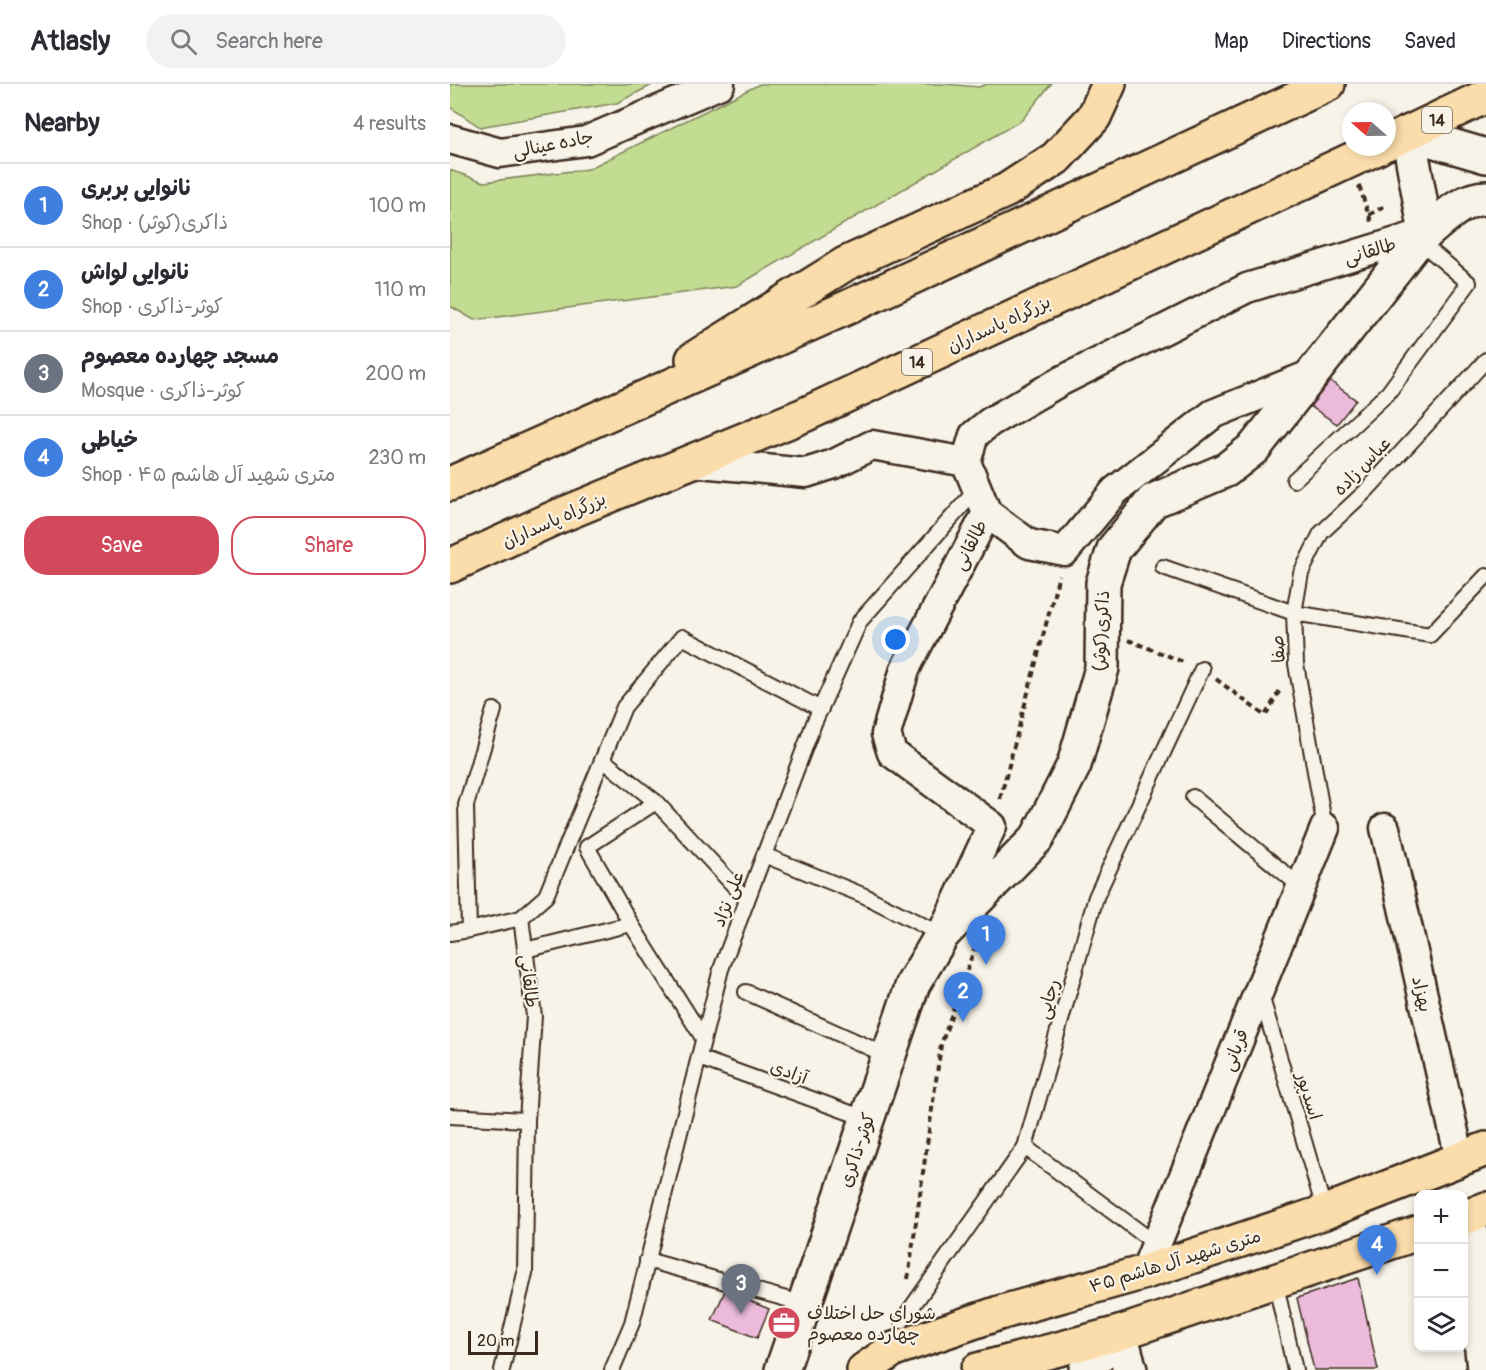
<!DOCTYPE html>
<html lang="en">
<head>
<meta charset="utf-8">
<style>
	:root { --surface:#fff; --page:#f2f2f3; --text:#2b2b33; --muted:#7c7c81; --line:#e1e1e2; --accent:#d1495b }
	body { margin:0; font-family:Pangolin,"Playpen Sans Arabic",sans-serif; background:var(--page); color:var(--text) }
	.controls { position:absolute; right:18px; bottom:18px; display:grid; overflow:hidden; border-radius:12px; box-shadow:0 3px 9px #0003 }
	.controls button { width:54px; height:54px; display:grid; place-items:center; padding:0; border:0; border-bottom:2px solid var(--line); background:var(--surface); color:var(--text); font:30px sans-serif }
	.compass { position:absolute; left:892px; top:18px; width:54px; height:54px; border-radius:50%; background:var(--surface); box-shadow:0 3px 9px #0003; rotate:290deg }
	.scale { position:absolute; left:18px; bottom:15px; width:70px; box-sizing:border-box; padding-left:6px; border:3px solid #3b2a1e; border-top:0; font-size:16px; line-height:21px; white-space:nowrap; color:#3b2a1e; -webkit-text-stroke:4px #f7f3e8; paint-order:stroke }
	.you { position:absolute; left:446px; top:556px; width:21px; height:21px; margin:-15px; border:4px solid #fff; border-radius:50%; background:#1a73e8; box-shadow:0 0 0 9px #1a73e833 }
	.badge { display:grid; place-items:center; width:39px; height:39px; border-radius:50%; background:var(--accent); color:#fff; font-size:20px; font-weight:700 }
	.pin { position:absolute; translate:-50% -50px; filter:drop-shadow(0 2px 3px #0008) }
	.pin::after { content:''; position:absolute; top:32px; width:21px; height:18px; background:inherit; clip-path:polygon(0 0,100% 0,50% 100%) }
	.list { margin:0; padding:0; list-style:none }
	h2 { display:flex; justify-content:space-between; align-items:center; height:78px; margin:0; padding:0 24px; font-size:26px }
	h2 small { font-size:20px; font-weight:400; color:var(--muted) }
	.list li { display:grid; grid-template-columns:39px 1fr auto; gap:18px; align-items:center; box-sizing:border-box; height:84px; padding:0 24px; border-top:2px solid var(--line) }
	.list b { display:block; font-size:22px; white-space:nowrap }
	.list p { margin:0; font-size:20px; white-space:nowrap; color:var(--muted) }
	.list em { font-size:20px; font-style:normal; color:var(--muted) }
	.actions { display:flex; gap:12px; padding:18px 24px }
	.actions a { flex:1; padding:14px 0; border:2px solid var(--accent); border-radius:24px; text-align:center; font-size:21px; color:var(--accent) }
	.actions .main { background:var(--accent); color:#fff }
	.icon { flex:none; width:33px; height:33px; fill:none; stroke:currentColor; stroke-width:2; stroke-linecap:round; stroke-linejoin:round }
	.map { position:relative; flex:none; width:1036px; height:1286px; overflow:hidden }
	header { display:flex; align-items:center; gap:36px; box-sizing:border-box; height:84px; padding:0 30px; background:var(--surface); border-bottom:2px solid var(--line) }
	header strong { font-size:28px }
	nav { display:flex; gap:33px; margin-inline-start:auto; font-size:21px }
	.search { width:420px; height:54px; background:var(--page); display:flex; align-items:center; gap:15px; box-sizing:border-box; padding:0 21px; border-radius:33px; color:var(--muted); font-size:22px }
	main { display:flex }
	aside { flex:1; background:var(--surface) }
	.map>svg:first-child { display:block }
	.green { fill:#c2dc92; stroke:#7e8358; stroke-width:1.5 }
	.building { fill:#ecbbdb; stroke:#3b2a1e; stroke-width:1.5 }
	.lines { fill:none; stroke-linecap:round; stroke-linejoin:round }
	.service-casing { stroke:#3b2a1e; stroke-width:18 }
	.minor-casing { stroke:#3b2a1e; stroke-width:33 }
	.tertiary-casing { stroke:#3b2a1e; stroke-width:38 }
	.secondary-casing { stroke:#3b2a1e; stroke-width:38 }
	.primary-casing { stroke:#3b2a1e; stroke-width:38 }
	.trunk-casing { stroke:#3b2a1e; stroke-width:38 }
	.path { stroke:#3b2a1e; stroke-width:4; stroke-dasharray:6 4.5; stroke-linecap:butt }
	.service { stroke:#f7f3e8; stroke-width:14 }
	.minor { stroke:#f7f3e8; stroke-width:28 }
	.tertiary { stroke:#f7f3e8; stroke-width:33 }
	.secondary { stroke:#f7f3e8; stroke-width:33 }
	.primary { stroke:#fbddab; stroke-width:33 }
	.trunk { stroke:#fbddab; stroke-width:33 }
	.labels { text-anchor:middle; stroke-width:4.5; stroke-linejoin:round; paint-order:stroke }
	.shield { fill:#f7f3e8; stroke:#73665b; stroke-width:1.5 }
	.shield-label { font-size:16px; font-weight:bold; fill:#3b2a1e }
	.street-label { font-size:18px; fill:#3b2a1e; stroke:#f7f3e8 }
	.poi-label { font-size:18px; fill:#3b2a1e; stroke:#f7f3e8; text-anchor:start }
</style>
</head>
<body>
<header>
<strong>Atlasly</strong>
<div class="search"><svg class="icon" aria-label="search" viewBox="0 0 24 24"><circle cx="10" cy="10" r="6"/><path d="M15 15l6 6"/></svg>Search here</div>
<nav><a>Map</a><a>Directions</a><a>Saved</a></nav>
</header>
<main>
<aside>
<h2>Nearby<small>4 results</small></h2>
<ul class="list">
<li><span class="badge" style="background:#3f7fe0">1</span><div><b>نانوایی بربری</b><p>Shop · ذاکری(کوثر)</p></div><em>100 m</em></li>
<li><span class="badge" style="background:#3f7fe0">2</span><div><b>نانوایی لواش</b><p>Shop · کوثر-ذاکری</p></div><em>110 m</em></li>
<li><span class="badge" style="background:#6b7280">3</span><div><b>مسجد چهارده معصوم</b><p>Mosque · کوثر-ذاکری</p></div><em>200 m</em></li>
<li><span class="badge" style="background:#3f7fe0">4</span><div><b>خیاطی</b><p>Shop · ۴۵ متری شهید آل هاشم</p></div><em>230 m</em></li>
</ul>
<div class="actions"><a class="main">Save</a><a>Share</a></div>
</aside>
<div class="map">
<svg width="1036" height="1286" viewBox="0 0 1036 1286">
	<rect width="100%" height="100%" fill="#f7f3e8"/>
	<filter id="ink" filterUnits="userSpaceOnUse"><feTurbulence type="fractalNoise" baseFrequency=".0167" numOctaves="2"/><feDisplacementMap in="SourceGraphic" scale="12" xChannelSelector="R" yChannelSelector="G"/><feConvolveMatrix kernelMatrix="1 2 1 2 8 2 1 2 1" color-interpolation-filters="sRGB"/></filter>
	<g filter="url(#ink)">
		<g class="green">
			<path d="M0,0H204L167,19L30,43L0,23Z"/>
			<path d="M310,0H495L529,3L537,0H601L572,36L287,202L24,236L0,222V86L34,98L138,85Z"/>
		</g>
		<g class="building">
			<path d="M880,297L906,316L887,340L860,322Z"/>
			<path d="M908,1194L928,1286H864L847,1214Z"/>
			<path d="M275,1207L319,1225L307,1254L262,1236Z"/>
		</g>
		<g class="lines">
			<g class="service-casing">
				<g id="service">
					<path d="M844,396L938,309L1019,199L968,156"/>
					<path d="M713,483L844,529L851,489L871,449L916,407L1036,276"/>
					<path d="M153,676L206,718L137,763L181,840L253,954"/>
					<path d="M743,713L851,803"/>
					<path d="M206,718L297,816"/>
					<path d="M875,744L846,580L844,529L980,551L1036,492"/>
					<path d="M314,771L415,812L492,851"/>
					<path d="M19,846L71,834"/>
					<path d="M0,849L19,846L16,721L44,626"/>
					<path d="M75,866L181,840"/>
					<path d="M296,908L438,972"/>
					<path d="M811,911L875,1128"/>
					<path d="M249,974L417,1035"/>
					<path d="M0,1032L77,1036"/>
					<path d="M575,1063L706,1160"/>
					<path d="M197,1176L354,1220"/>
					<path d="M825,1197L845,1286"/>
					<path d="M452,1237L575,1063L646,813L752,585"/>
					<path d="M52,1286L75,1189L77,1036L84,932L71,834L96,812L174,623L232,553L371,625"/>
					<path d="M162,1286L182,1239L271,885L364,639L410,537L527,405"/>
				</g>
			</g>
			<g class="minor-casing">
				<g id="minor">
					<path d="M0,55L50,69L136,57L270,0"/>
					<path d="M240,378L356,389L384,380L422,361L516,378"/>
					<path d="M537,429L579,460L615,467L665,407L763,330L862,290"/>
					<path d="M935,744L1010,1075"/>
					<path d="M496,841L542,742L442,669L436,650L455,585L537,429L516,378L524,351L540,338L611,297L797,204L976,149"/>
					<path d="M695,1188L875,744"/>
				</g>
			</g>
			<g class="tertiary-casing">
				<g id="tertiary">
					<path d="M976,149C993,135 1013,114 1036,114"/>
					<path d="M670,1249L680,1286"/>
					<path d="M332,1286L463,900L492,851L587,754L624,681L652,584L653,499L664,465L703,417L776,386L804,364L968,156L976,149L958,49L1036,72"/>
				</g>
			</g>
			<g class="secondary-casing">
				<g id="secondary">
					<path d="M1019,1132L1034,1286"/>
					<path d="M636,1286L670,1249"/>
				</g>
			</g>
			<g class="primary-casing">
				<g id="primary">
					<path d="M1014,1134L1036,1125"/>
					<path d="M414,1286L444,1265L549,1229L695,1188L875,1128L1036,1065"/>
					<path d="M528,1286L670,1249L968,1149"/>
				</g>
			</g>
			<g class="trunk-casing">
				<g id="trunk">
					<path d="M937,59L1036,12"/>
					<path d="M243,275L395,180L557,106L606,74L644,33L659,0"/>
					<path d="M0,400L396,224L878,0"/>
					<path d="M0,482L102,435L354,331L929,63"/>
				</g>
			</g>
			<g class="path">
				<path d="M909,102L922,140"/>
				<path d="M919,131L936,121"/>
				<path d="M678,556L736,579"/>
				<path d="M766,595L815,632L831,604"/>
				<path d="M550,715L609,491"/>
				<path d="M458,1195L491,961L527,857"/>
			</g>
			<use href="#service" class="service"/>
			<use href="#minor" class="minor"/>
			<use href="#tertiary" class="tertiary"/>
			<use href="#secondary" class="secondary"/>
			<use href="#primary" class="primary"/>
			<use href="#trunk" class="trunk"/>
		</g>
	</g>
	<defs>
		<g id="office-disc" transform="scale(1.725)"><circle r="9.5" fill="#d1495b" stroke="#f7f3e8"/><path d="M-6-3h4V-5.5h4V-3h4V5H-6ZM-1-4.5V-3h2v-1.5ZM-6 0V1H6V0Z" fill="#fff"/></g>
	</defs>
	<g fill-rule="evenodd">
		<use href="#office-disc" x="334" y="1239"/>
	</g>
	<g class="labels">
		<g class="shield">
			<rect x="972" y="23" width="30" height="26" rx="4.5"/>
			<rect x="452" y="265" width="30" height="26" rx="4.5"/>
		</g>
		<g class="shield-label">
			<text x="987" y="42">14</text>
			<text x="467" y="284">14</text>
		</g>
		<g class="street-label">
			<text transform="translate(103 60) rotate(-11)" y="6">جاده عینالی</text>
			<text transform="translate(920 167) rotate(-17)" y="6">طالقانی</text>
			<text transform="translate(549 240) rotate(-25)" y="6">بزرگراه پاسداران</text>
			<text transform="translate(912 382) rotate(-46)" y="6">عباس زاده</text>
			<text transform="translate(104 436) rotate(-24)" y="6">بزرگراه پاسداران</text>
			<text transform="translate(520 461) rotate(-63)" y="6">طالقانی</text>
			<text transform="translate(651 547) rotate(-87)" y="6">ذاکری(کوثر)</text>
			<text transform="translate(828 565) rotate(-94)" y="6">صفا</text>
			<text transform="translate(278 815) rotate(-69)" y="6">علی نژاد</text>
			<text transform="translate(79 897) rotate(83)" y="6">طالقانی</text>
			<text transform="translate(972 910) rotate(77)" y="6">بهزاد</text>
			<text transform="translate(598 915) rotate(-74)" y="6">رجایی</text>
			<text transform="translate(785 966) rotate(-68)" y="6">قربانی</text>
			<text transform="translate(339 988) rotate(20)" y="6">آزادی</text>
			<text transform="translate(859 1012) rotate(73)" y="6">اسدپور</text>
			<text transform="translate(407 1066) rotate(-71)" y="6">کوثر-ذاکری</text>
			<text transform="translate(725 1177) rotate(-17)" y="6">۴۵ متری شهید آل هاشم</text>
		</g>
		<g class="poi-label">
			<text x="357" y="1235">شورای حل اختلاف<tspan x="357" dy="21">چهارده معصوم</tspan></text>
		</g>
	</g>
</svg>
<div class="controls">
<button>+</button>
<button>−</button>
<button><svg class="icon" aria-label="layers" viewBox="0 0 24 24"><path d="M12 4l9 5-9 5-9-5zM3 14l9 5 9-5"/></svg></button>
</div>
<svg class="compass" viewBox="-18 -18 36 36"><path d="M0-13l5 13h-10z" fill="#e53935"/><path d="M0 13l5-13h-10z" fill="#7c7c81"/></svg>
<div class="scale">20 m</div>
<div class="you"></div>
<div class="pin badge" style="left:536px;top:881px;background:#3f7fe0">1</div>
<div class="pin badge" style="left:513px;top:938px;background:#3f7fe0">2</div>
<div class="pin badge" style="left:291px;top:1230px;background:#6b7280">3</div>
<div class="pin badge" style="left:927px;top:1191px;background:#3f7fe0">4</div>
</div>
</main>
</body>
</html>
